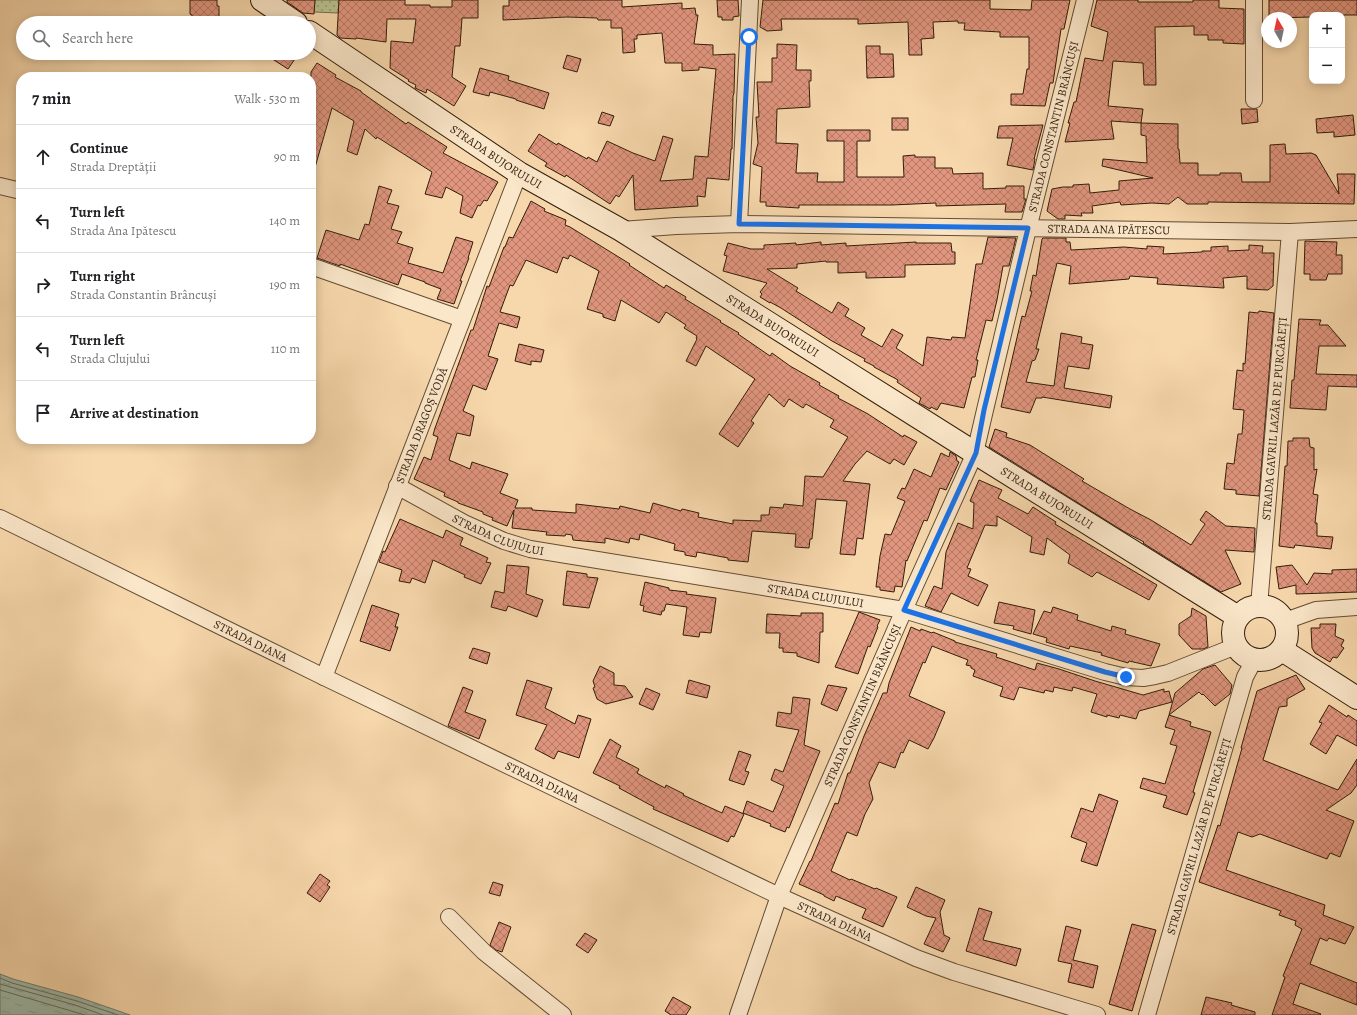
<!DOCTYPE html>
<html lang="en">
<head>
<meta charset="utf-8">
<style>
	:root { --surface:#fff; --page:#f6f6f6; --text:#202124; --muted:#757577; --line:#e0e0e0 }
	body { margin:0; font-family:Alegreya,serif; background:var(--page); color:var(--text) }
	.controls { position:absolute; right:12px; top:12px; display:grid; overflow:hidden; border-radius:8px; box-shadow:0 2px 10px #0003 }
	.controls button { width:36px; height:36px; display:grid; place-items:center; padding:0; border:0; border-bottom:1px solid var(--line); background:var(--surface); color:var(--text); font:20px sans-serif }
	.compass { position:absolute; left:1261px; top:12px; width:36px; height:36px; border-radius:50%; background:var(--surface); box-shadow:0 2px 10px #0003; rotate:351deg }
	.stop { position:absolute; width:12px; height:12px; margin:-9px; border:3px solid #1a73e8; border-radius:50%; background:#fff }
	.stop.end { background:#1a73e8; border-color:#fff; box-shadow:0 1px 4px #0008 }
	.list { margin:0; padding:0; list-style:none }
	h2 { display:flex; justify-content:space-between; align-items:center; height:52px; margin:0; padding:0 16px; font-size:17px }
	h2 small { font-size:13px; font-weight:400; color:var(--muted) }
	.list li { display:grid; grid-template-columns:26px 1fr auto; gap:12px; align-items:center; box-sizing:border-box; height:64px; padding:0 16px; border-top:1px solid var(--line) }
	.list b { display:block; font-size:15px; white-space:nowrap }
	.list p { margin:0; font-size:13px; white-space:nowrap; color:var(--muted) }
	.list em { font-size:13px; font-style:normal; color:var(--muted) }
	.icon { flex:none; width:22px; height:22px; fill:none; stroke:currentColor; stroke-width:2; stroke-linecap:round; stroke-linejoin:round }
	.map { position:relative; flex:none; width:1357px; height:1015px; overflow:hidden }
	.search { position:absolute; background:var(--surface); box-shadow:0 2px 10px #0003; left:16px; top:16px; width:300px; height:44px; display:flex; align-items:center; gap:10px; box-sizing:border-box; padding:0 14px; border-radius:22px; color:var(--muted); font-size:15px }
	.panel { position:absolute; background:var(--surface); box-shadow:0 2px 10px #0003; left:16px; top:72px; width:300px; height:372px; border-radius:16px }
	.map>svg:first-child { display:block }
	.grass { fill:url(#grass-dots); stroke:#766e4c }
	.water { fill:url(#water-ripples); stroke:#737b6b }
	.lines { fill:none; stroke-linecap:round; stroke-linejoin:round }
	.shore { stroke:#686c5a; stroke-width:1 }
	.building { fill:url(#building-cross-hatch); stroke:#331d0a; fill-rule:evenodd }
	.street-casing { stroke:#644c32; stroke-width:18 }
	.secondary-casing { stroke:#331d0a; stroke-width:24 }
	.street { stroke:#fae6c9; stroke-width:16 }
	.secondary { stroke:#fae6c9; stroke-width:22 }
	.route { stroke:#1a73e8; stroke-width:5 }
	.labels { text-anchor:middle; stroke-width:3; stroke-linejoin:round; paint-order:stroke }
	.street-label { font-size:12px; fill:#331d0a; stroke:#fae6c9 }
</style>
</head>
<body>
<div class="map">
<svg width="1357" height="1015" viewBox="0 0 1357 1015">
	<defs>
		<pattern id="grass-dots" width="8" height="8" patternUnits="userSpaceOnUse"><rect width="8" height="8" fill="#b8bf8d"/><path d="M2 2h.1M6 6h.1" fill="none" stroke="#969b71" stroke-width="1.8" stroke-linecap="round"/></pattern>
		<pattern id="water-ripples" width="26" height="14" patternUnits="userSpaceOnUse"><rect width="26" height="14" fill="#9dbaab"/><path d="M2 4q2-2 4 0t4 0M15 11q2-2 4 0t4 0" fill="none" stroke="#889f92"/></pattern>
		<pattern id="building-cross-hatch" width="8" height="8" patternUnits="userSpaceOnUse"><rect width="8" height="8" fill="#e0957e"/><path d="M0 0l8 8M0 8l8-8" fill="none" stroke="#b67965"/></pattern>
	</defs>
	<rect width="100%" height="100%" fill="#f7d8ac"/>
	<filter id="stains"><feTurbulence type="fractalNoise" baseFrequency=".005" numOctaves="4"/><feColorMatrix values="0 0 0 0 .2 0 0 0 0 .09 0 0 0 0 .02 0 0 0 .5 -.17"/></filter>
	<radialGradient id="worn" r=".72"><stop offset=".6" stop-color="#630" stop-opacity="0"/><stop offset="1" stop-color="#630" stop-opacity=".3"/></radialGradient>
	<path class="grass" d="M315,0H339L338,13L314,12Z"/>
	<path class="water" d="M0,974L13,979L78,997L130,1015H0Z"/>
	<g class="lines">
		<g class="shore">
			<path d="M0,978L12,983L77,1001L118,1015"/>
			<path d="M0,984L75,1005L103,1015"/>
			<path d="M0,990L85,1015"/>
		</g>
	</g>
	<g class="building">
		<path d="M190,0H217V6H219V20H192V15L190,14Z"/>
		<path d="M287,0H315L314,14L303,13L287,2Z"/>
		<path d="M339,0H405V5H430V7H452V0H478V18H462L460,46H455L452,77L466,86L454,106L427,89L426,93L415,88L416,85L408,81L409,80L390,68L391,41L413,43L416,19H387L386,42L356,38V39L340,38L337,35Z"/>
		<path d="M509,0H622V7L682,3V9L695,8L696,15H698L694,44L713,45V55L735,54L734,93L733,96L732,149H731L729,180L707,178L705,197L697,196L698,206L635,210L633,175L619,197L616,195L610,204L566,175L565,177L545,166L547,163L528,151L539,134L557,145L558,143L587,159L588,157L597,162L607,141L633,153L655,161L663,136L673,139L660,181L693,179L695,156L708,157L716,69L699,67V70L682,71V63H665L662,33L637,35V39H634L635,52L623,53L622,28H611V20H598L597,18L567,17L503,20V6H509Z"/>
		<path d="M717,0H738L739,16L733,17V20H722V17H718Z"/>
		<path d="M763,0H990V9L1031,10L1032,0H1070L1064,29H1061L1053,83H1050L1045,106L1011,105V94H1023L1027,69H1029V37H1000V32L964,30L965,23H958V21L933,22L934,38L921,39L922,55H909L908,22L858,24V19H781L782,30L767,31L760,27Z"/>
		<path d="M1097,0H1138V2H1193V0H1219V8L1244,9V44L1223,43V40H1208V35H1194V26L1155,27L1156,85H1144L1143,63L1113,61L1108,106L1143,109L1141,123L1111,121L1114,139L1065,142L1070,123H1068L1074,102H1076L1085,58L1103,61L1108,32L1091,26Z"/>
		<path d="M1269,0H1357V15H1312V17L1269,18Z"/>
		<path d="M777,44L797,45L796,70H811V81H809L810,107L777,109L776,143L798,144L796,173H818L817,182H844V141H827V130H870V141H857V177H904L903,156L915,155V157H935V168H952L953,174L983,173V189L1006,188V186H1024V199H1026L1022,212H1005L1006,204L936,206V203L892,205H799V208L766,206V202H760L762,167L753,164L758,143L756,117H759L757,82H772V58H777Z"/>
		<path d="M866,46H880V54H893L894,77L867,78Z"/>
		<path d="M263,53H299L288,69Z"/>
		<path d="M567,55L581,59L577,72L563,68Z"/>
		<path d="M317,63L336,75L335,77L361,91V92L406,124L408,122L447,147L443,153L498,182L487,201L484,200L480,206L478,205L472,218L460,213L463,196L446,187L442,198L425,194L432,172L377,137L376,139L365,129L357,155L347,151L354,121L332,108L314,171L311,170V72Z"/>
		<path d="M480,68L509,76L508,80L549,93L544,109L516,100V99L490,92L489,96L473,92Z"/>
		<path d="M1241,109H1257L1258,122L1242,124Z"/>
		<path d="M602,112L614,116L610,126L598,123Z"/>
		<path d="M1353,115L1355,135L1334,137V132L1317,133L1316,119Z"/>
		<rect x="892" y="118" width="16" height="12"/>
		<path d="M1141,123L1178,124V149H1179L1180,163H1198V175H1220V173H1241L1242,182H1270V145L1285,144L1286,154L1311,153L1316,155L1339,194L1337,174H1355L1354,204L1208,202V204H1187L1178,197L1169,204L1152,203L1121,205L1120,202L1092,206L1093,213H1081L1082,216L1065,215V219H1058L1047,211L1052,189L1063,187H1073V185L1089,184L1090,193L1119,190V181L1153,178L1102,166L1103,159L1147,163L1146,136L1141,135Z"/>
		<path d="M1043,125L1034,159H1035L1033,170L1007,165L1013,138H997L999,126Z"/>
		<path d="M379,186L392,190L387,203L399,206L391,229L402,232L397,243L413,248L408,263L443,273L456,237L473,242L468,258H469L460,281H462L454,304L437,299L441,289L425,283V282L402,274L398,285L340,264V266L317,258L326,230L359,240L365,224L369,225Z"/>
		<path d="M531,201L545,209L544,211L566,220L565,225L570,227L630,264L629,265L664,288L666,285L686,297L685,299L721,321L720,322L739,333L738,334L770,356L772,353L790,366L820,383L819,385L839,396L838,398L868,414L903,437L904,435L917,442L904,465L894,459L890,464L867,451L855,464L843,481L870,484L863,539L857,538L855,555L840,554L847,501L816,499L812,539H810L809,548L795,547L796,534L752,531L748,562L728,560V558L697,552L696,557L685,555V552L674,550L675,544L640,534L639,540L630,538L629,543L605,538V543L573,540L572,535L566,534L565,536L546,535L547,532L512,528L514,510L507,526L492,520L493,518L483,514V512L458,503V502L444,496L445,493L414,479L424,457L431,460L438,437L433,435L435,428L471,330H473L487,286L489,287L504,247H505L509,237L513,238ZM570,255L599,271L587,309L603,314V317L615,321L621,300L659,323L666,312L686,325L684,328L697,336L696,338L697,339L686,361L696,366L706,346L755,379L719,434L738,447L754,423L751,421L769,394L784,407L789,399L803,408L806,404L834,420L830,427L848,437L823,477L805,476L803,506L784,504L783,508L770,507L769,515H761V521L733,520V524L698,517L699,513L682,509L681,511L653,503L650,513L620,506L619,509L576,504V513L532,510V508H515L518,500L500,493L508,474L472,462L470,469L449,460L457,433L470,436L474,416L463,411L473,385L486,390L498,359L488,356L499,323L517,328L520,317L500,312L510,285L513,286L526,260L557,273L563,257L568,259Z"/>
		<path d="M988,237L1016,238L1009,266H1003L997,300L992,321L986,320L976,360H978L975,377H972L964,408L941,403L937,410L931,407L930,409L919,403L921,398L897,382L898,380L874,367V366L864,361L865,359L832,341L781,308L770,302V303L760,297L762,294L760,292L767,283L723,271L727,256L724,255L728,243L751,249H764V245L796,243V245L821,242V245L846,243V246L916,242V243H951L952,252H955V264L905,265V277L866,278V272L838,273V262H826V261L797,264V268L767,269L798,288L796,291L832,313L838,302L849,309L845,316L865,328L861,335L882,347L892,329L903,335L896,348L923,366L927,337L951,340L952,337L965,338L976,264H982Z"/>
		<path d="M1043,238H1066V242H1070L1071,250L1124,247L1147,249V246L1164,247L1163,254L1202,252V251H1211V247L1228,246V251L1249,250V245L1263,246L1262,253H1274L1273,286L1268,290L1247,289V276L1223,278L1224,288L1157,284L1158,278L1130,276L1129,279L1069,284L1071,266L1057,263L1036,349H1039L1035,360L1032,361L1026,382L1054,386L1061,333L1082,337L1081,343L1093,345L1089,369L1068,366L1064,388L1112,396L1110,408L1042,397V398H1036L1030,413L1001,407L1022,316L1025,317L1032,291H1030L1033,275L1036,276L1042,239Z"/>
		<path d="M1305,241L1337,242L1336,255H1342V274H1328L1326,280H1310V274H1304Z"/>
		<path d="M1259,311L1274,313L1259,496L1236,494V490L1224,489L1227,463L1234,464L1238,434H1242L1244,410L1233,409L1237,370L1243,371V363L1245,364L1249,312L1258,313Z"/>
		<path d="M1299,319L1321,320L1319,325H1328L1346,346H1319L1316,374L1357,375V387L1328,386L1326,410L1290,408L1292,380H1294Z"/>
		<path d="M519,344L544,350L541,362L531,361V365L515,361Z"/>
		<path d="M995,429L1007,433L1006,437L1030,445L1084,479L1082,481L1130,509L1151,520L1191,545L1205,524L1200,520L1206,511L1226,526L1255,528L1254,552L1225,550L1241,584L1221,592L1143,543L1144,542L1123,531L989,447Z"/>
		<path d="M1293,438H1309L1310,447L1314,448V470L1317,469L1313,494L1318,495L1315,523H1317V536L1333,537L1331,549L1295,545L1294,548L1279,546L1285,466H1287L1288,441H1293Z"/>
		<path d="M950,452L956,456L957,461L959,462L946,490L940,488L927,521L924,520L907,561L906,560L902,587L895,586L894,592L880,590V587H876L880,556L885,534L891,535L905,501L897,498L902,488L905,489L914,469L931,477L941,453L949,457Z"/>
		<path d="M979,480L1002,490L998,498L1028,514L1033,507L1056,522L1055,524L1157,585L1149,600L1097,572L1092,577L1068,563L1070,555L1047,538L1044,555L1030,552L1032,537L997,516V526L985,525L967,568L971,569L968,576L988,585L978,606L951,593L941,612L925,606L934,586L942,589L946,552L958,523L973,529L974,503L970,501Z"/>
		<path d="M400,519L443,538L446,530L463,538L460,545L488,558L486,562L491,563L481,584L464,577L465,575L433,560L425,583L412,578L410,583L399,581L402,570L379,562L383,551L385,552Z"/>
		<path d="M507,565L529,567L526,594L543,600L537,617L508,606L506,611L491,607L495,591L504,593Z"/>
		<path d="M1292,565L1307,585L1314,573L1332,574V570L1357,569V592L1296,594V585L1279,589L1276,567Z"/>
		<path d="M567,571L587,574V577L598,578L589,608L563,605Z"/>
		<path d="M645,582L669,588V590L687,592L686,594L716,598L711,633L700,632L699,637L683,635L687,607L666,604L664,611H662L661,615L643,611L644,606L640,605Z"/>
		<path d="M999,602L1035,610L1031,634L1013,629L1014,626L994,623Z"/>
		<path d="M372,605L399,614L395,627H398L390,651L360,641Z"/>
		<path d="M1053,607L1078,615L1077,620L1111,631L1112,626L1126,630L1125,634L1160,644L1151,666L1129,661L1128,663L1101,655L1102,653L1070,646L1069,649L1046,642L1047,638L1033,634L1044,611L1051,613Z"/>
		<path d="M1192,608L1206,616L1208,647L1203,649H1192L1179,635V624L1191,616Z"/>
		<path d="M859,612L880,620L877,626L878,627L870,647L868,646L858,674L835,667Z"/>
		<path d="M801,613H823V632H820L819,663L797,656V653L783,652V648H779L780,633H766L767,614L801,616Z"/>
		<path d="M1320,624H1336L1335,636L1344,640L1341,646L1344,648L1337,658L1333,657L1330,662L1315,653L1312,648L1311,628H1320Z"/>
		<path d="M911,627L920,631L921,629L932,633L933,632L955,641V642L997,654L996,657L1035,670L1037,663L1059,669L1095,681L1143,695L1164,689V692L1169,691L1172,702L1139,711L1136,719L1120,715L1119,718L1107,715V717L1091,712L1097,694L1073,687L1072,691L1054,687L1053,692L1045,690L1044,693L1019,687L1014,700L1000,696L1003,687L973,676L975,670L971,668V666L966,665L968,660L932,646L925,663L923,662L909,696L945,712L934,738L928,749L909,740L903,753L901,752L895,768L879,762L869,783L873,799L865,814L857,836L847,832L831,871L850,880L851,879L875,889L876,888L897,897L883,927L862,918L866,909L836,896L834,901L824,896V895L799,884L810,861H811L835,803L838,804L848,773H850L864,736L883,693H887L889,683Z"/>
		<path d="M473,648L490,653L487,664L469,658Z"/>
		<path d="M1215,665L1232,685L1230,694L1215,706L1203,694L1202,695L1199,692L1169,715L1175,693L1203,669Z"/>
		<path d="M600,666L614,673V685L625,686L633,697L606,704L597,699L593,688L595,687L593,681Z"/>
		<path d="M1296,675L1305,689L1287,699V706L1279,707L1263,760L1338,790L1357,759V785L1351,793L1326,810L1354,821L1340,857L1330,853L1327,859L1260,834L1252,837L1238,832L1226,870L1325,905L1323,915L1354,927L1345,944L1329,938L1327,941L1320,938L1310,964L1357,983V1005L1300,983L1293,1004L1321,1014L1320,1015H1272L1285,977L1283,976L1302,929L1295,925L1296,921L1279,915L1281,911L1199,882L1218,825L1220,826L1242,748H1241L1257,691Z"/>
		<path d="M527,680L552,688L545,708L575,724L578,715L591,719L579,758L558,751L554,759L535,749L547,725L516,715Z"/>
		<path d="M689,680L710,686L707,698L686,693Z"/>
		<path d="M828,685L847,688L837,711L821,704Z"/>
		<path d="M463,687L473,691L465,712L486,720L479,739L448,726Z"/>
		<path d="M646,688L660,694L653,710L639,704Z"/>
		<path d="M793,697L810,699L804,745L820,751L789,828L787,827L785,832L770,826L771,824L743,813L747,801L773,812L784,786L771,780L775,769L783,772L799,730L776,726L778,712L791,714Z"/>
		<path d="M1329,705L1347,717L1348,715L1357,721V746L1337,735L1326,754L1310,744L1322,723L1319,722Z"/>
		<path d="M1169,715L1191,722L1190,726L1211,732L1193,792L1195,793L1187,815L1163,807L1167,796L1140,788L1143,778L1165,784L1177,746L1170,744L1175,730L1165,727Z"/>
		<path d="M610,739L621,746L616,757L639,769L637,773L644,777L665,788L666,785L684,794L683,795L722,813L725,806L744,814L734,837L731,836L728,842L653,809L654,807L619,788L620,786L593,773Z"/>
		<path d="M739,751L751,755L745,771L749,772L744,785L729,780Z"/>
		<path d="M1099,794L1118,801L1097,866L1081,861L1087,843L1071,837L1081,808L1093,812Z"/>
		<path d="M320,874L330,881L327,885L330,887L320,902L307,893Z"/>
		<path d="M493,882L503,885L500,896L489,893Z"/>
		<path d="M916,887L945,900L940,912L944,935L950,938L943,952L924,944L936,918L926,916L907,907Z"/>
		<path d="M979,908L992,912L983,940L1021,949L1016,966L966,951Z"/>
		<path d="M499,922L511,927L502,952L496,950L490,945Z"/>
		<path d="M1132,924L1156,930L1132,1011L1109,1004Z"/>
		<path d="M1066,926L1081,930L1073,960L1098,966L1093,988L1068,982L1072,964L1058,961Z"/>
		<path d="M585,933L597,940L588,953L576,945Z"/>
		<path d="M673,997L691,1007L686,1015H671L665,1011Z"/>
		<path d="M1206,997L1232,1003L1231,1005L1255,1012V1015H1201Z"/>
	</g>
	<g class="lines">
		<g class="street-casing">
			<g id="street">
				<path d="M1254,100V0"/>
				<path d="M0,186L21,191"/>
				<path d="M739,224L750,0"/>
				<path id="s1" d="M621,230L676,226L739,224L1290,232L1357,229"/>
				<path d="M311,266L462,319"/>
				<path id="s2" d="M397,486L464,523L504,541L530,549L904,610L1105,672L1126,677L1143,678L1155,676L1168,673L1236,646"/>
				<path id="s3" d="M0,518L324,677L779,896L916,958L954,972L1097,1015"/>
				<path id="s4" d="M1259,606L1290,232"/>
				<path d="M1285,621L1316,610L1357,607"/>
				<path id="s5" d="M324,677L519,173"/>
				<path d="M449,917L484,952L563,1015"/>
				<path id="s6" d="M738,1015L779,896L904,610L975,453L985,410L1028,229L1085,0"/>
				<path id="s7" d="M1147,1015L1245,677L1254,660"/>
			</g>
		</g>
		<g class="secondary-casing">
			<g id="secondary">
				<path d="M262,0L296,23"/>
				<path id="s8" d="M309,32L519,173L621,230L975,453L1238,617"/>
				<circle cx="1260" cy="633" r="27"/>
				<path d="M1282,650L1357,698"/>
			</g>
		</g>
		<use href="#street" class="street"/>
		<use href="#secondary" class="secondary"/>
	</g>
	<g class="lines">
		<path class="route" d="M749,37L739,224L1028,228L984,410L976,453L904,610L1105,672L1126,677"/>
	</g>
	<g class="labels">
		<g class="street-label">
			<text dy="4" stroke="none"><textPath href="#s6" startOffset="946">STRADA CONSTANTIN BRÂNCUȘI</textPath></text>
			<text dy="4" stroke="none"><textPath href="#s8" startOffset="225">STRADA BUJORULUI</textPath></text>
			<text dy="4" stroke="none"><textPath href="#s1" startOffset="488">STRADA ANA IPĂTESCU</textPath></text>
			<text dy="4" stroke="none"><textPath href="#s8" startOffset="549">STRADA BUJORULUI</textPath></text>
			<text dy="4" stroke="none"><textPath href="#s4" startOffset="188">STRADA GAVRIL LAZĂR DE PURCĂREȚI</textPath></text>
			<text dy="4" stroke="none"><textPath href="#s5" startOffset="270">STRADA DRAGOȘ VODĂ</textPath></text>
			<text dy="4" stroke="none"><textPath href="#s8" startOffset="873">STRADA BUJORULUI</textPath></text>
			<text dy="4" stroke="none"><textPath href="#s2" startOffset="113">STRADA CLUJULUI</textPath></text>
			<text dy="4" stroke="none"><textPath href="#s2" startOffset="437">STRADA CLUJULUI</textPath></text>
			<text dy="4" stroke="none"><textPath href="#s3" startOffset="279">STRADA DIANA</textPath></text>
			<text dy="4" stroke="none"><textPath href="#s6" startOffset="334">STRADA CONSTANTIN BRÂNCUȘI</textPath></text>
			<text dy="4" stroke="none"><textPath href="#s3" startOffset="603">STRADA DIANA</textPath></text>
			<text dy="4" stroke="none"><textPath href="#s7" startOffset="186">STRADA GAVRIL LAZĂR DE PURCĂREȚI</textPath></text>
			<text dy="4" stroke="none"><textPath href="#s3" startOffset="927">STRADA DIANA</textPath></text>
		</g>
	</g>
	<rect width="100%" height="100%" filter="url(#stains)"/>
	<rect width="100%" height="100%" fill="url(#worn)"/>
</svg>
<div class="controls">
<button>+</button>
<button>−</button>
</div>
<svg class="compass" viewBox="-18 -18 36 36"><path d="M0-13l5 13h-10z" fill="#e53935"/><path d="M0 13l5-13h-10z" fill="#757577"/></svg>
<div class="stop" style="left:749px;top:37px"></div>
<div class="stop end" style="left:1126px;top:677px"></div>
<div class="search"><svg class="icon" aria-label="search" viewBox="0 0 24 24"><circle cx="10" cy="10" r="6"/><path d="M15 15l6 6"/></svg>Search here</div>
<section class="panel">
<h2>7 min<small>Walk · 530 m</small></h2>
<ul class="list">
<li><svg class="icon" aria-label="ahead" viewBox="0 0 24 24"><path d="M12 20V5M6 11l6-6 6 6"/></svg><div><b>Continue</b><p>Strada Dreptății</p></div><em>90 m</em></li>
<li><svg class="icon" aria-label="left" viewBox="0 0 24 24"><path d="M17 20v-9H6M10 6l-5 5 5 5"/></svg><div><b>Turn left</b><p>Strada Ana Ipătescu</p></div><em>140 m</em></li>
<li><svg class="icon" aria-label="right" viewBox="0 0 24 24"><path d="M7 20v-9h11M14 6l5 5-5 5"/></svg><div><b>Turn right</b><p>Strada Constantin Brâncuși</p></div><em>190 m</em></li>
<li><svg class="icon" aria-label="left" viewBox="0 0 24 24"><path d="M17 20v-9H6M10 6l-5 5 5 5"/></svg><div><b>Turn left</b><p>Strada Clujului</p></div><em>110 m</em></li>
<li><svg class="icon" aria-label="arrive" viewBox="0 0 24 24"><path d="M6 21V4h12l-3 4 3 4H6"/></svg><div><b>Arrive at destination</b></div></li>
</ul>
</section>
</div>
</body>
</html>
